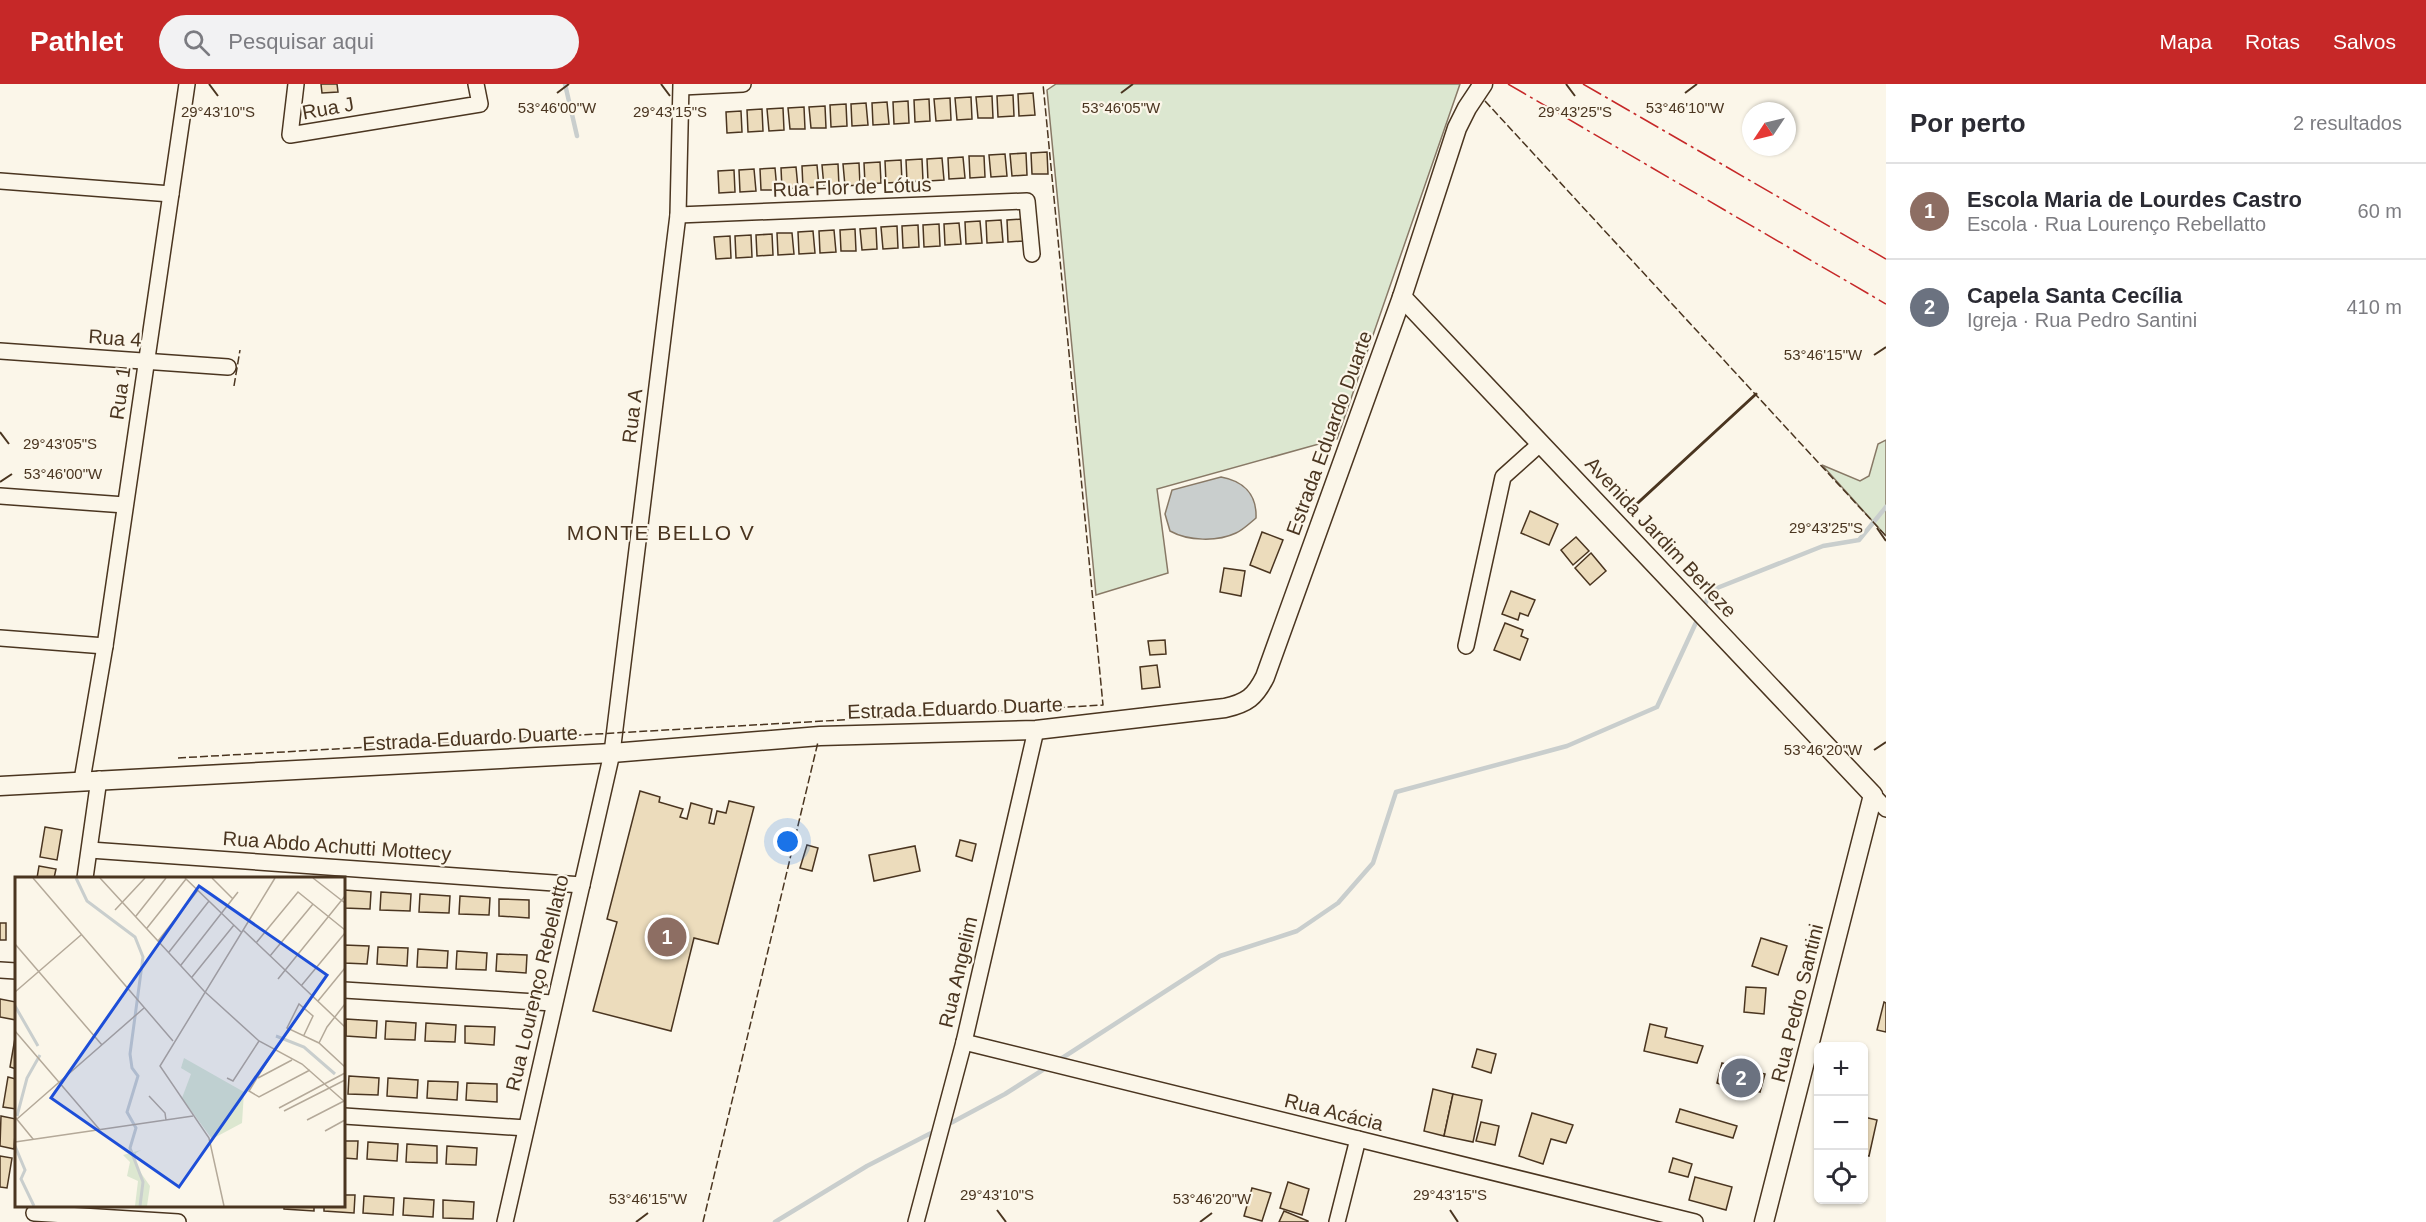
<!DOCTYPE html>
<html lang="pt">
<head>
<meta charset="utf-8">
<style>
	:root { --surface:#fff; --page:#f2f2f3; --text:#2b2b33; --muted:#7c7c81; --line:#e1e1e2; --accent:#c62828 }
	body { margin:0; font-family:Arial,sans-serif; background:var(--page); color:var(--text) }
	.controls { position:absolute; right:18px; bottom:18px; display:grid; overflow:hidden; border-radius:9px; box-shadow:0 2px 4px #0004 }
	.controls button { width:54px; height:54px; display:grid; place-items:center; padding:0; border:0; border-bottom:2px solid var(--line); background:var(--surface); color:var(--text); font:30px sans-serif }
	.compass { position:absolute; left:1742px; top:18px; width:54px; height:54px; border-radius:50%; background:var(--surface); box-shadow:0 2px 4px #0004; rotate:235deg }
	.you { position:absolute; left:788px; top:758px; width:21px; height:21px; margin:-15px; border:4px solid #fff; border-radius:50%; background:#1a73e8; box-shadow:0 0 0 9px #1a73e833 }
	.badge { display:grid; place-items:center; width:39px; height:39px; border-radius:50%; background:var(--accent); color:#fff; font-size:20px; font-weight:700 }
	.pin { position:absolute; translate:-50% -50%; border:3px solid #fff; box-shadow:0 2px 6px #0006 }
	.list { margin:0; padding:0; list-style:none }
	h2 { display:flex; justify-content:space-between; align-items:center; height:78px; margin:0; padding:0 24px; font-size:26px }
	h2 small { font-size:20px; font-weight:400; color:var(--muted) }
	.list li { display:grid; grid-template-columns:39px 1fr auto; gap:18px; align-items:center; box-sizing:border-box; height:96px; padding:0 24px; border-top:2px solid var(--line) }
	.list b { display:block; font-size:22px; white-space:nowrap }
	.list p { margin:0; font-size:20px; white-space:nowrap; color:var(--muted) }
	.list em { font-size:20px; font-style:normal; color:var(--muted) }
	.icon { flex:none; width:33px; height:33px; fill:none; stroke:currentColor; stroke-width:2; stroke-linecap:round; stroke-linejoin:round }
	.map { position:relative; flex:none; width:1886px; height:1138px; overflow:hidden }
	header { display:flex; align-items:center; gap:36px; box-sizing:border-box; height:84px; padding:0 30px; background:var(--accent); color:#fff }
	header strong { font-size:28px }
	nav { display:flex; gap:33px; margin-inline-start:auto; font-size:21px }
	.search { width:420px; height:54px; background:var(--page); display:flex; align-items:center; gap:15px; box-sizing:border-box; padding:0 21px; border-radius:33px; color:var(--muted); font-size:22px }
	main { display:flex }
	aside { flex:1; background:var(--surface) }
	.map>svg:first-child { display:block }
	.green { fill:#dce7d0; stroke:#887966; stroke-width:1.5 }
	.water { fill:#c9cecd; stroke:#887966; stroke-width:1.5 }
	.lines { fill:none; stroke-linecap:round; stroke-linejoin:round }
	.stream { stroke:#c9cecd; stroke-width:4.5 }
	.building { fill:#ecdcbc; stroke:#4a3520; stroke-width:1.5 }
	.minor-casing { stroke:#4a3520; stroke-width:18 }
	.tertiary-casing { stroke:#4a3520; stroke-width:21 }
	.minor { stroke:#fbf6e9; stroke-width:15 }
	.tertiary { stroke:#fbf6e9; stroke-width:18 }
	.fence { stroke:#4a3520; stroke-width:1.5; stroke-dasharray:8 3; stroke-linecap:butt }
	.wall { stroke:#4a3520; stroke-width:3 }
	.power { stroke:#c62828; stroke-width:1.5; stroke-dasharray:21 4.5 3 4.5; stroke-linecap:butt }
	.ticks { fill:none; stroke:#4a3520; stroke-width:2 }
	.labels { text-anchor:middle; stroke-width:4.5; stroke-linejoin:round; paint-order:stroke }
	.street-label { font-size:20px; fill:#4a3520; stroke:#fbf6e9 }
	.neighbourhood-label { font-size:21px; letter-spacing:1.5px; fill:#4a3520; stroke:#fbf6e9 }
	.inset-river { fill:none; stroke:#c9cecd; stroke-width:3 }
	.inset-road { fill:none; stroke:#b4a999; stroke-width:1.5 }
	.view { fill:#1d4ed8; fill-opacity:0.15; stroke:#1d4ed8; stroke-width:3 }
	.inset-edge { fill:none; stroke:#4a3520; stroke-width:3 }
	.ticks-label { font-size:15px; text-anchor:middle; fill:#4a3520; stroke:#fbf6e9; stroke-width:4.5; stroke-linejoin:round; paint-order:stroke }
</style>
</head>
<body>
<header>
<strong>Pathlet</strong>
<div class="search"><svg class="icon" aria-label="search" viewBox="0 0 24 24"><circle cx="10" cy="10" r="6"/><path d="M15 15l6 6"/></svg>Pesquisar aqui</div>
<nav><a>Mapa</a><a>Rotas</a><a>Salvos</a></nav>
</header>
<main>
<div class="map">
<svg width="1886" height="1138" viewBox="0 0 1886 1138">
	<rect width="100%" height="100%" fill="#fbf6e9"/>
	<g class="green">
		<path d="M1056,0H1460L1337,355L1157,405L1168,489L1096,511L1047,6Z"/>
		<path d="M1886,356V452L1822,381L1860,397L1869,392L1878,360Z"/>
	</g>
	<path class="water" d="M1221,393C1243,397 1257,410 1256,434C1250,439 1243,446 1236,449C1217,458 1188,457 1170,447L1165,430L1172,406Z"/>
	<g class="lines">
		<g class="stream">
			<path d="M565,0L577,52"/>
			<path d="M1703,524L1712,506L1823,462L1859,456L1886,423"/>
			<path d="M1056,978L1220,872L1297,847L1338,819L1373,779L1396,708L1567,662L1657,623L1699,532"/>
			<path d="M947,1041L1005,1010L1049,982"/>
			<path d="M775,1138L867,1082L937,1046"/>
		</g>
	</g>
	<g class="building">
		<path d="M321,0H337L338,8L322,9Z"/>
		<path d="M1033,9L1035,31L1019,32L1018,10Z"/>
		<path d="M1013,11L1014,32L998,33L997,12Z"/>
		<path d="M992,12L993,34H978L976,13Z"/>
		<path d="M971,13L972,35L957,36L955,14Z"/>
		<path d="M950,14L951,36L936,37L934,15Z"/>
		<path d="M929,15L930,37L915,38L914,16Z"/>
		<path d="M908,17L909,39L894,40L893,18Z"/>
		<path d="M887,18L889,40L873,41L872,19Z"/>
		<path d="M866,19L868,41L852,42L851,20Z"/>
		<path d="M846,20L847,42L831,43L830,21Z"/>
		<path d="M825,22L826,44H811L809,23Z"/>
		<path d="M804,23L805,45H790L788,24Z"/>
		<path d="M783,24L784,46L769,47L767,25Z"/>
		<path d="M762,25L763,47L748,48L747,26Z"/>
		<path d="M741,27L742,48L727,49L726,28Z"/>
		<path d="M1047,68L1048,90H1032L1031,69Z"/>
		<path d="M1026,69L1027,91L1012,92L1010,70Z"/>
		<path d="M1005,70L1007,92L991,93L989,71Z"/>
		<path d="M969,72H984L985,93L970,94Z"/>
		<path d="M963,73L965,94L949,95L948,74Z"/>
		<path d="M942,74L944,96L928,97L927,75Z"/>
		<path d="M922,75L923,97L907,98L906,76Z"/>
		<path d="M901,76L902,98L886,99L885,77Z"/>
		<path d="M880,78L881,99L865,100L864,79Z"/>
		<path d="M859,79L860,101L845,102L843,80Z"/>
		<path d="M838,80L839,102L824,103L822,81Z"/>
		<path d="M817,81L819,103L803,104L802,82Z"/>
		<path d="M796,83L798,104L782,105L781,84Z"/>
		<path d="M775,84L777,106H761L760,85Z"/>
		<path d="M754,85L756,107L740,108L739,86Z"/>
		<path d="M734,86L735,108L719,109L718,87Z"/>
		<path d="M1022,135L1023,157L1008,158L1007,136Z"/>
		<path d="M1001,136L1003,158L987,159L986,137Z"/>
		<path d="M980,137L982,159L966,160L965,138Z"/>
		<path d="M959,139L961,160L945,161L944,140Z"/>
		<path d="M939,140L940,162L924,163L923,141Z"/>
		<path d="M918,141L919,163L903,164L902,142Z"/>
		<path d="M897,142L898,164L883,165L881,143Z"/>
		<path d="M876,144L877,165L862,166L860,145Z"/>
		<path d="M855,145L856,167H841L840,146Z"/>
		<path d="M834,146L836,168L820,169L819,147Z"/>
		<path d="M813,147L815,169L799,170L798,148Z"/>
		<path d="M777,149H792L794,170L778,171Z"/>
		<path d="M772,150L773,171L757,172L756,151Z"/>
		<path d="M751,151L752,173L736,174L735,152Z"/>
		<path d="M730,152L731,174L716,175L714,153Z"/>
		<path d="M1530,427L1558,440L1549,461L1521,449Z"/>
		<path d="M1262,448L1283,456L1270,489L1250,481Z"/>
		<path d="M1576,453L1589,467L1573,481L1561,466Z"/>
		<path d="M1591,469L1606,487L1590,501L1575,484Z"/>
		<path d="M1224,484L1245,487L1241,512L1220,508Z"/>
		<path d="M1511,507L1535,516L1528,532L1520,529L1518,536L1502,530Z"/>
		<path d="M1505,539L1523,546L1521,552L1528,555L1520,576L1494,566Z"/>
		<path d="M1165,556L1166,570L1150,571L1148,557Z"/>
		<path d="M1157,581L1160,603L1142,605L1140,583Z"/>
		<path d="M640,707L660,713L659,718L683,725L680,733L687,735L691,719L712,725L709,739L714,740L717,727L726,729L729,717L754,723L718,860L694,854L671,947L593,927L617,838L607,835Z"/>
		<path d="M45,743L62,746L57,776L40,773Z"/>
		<path d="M960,756L976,760L972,777L956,772Z"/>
		<path d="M807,761L818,764L812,787L800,784Z"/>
		<path d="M915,762L920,787L874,797L869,771Z"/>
		<path d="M39,782L56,785L54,794H37Z"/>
		<path d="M344,806L371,808L370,825L344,824Z"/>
		<path d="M381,808L411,810L410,827L380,826Z"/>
		<path d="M420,810L450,812L449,829L419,828Z"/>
		<path d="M460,812L490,814L489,831L459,830Z"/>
		<path d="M499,815L529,816V834L499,832Z"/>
		<rect x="0" y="839" width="6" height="17"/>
		<path d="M1761,854L1787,862L1778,891L1752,882Z"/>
		<path d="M344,861L369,862L367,880L344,879Z"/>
		<path d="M378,863L408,864L407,882L377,880Z"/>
		<path d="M418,865L448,867L447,884L417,883Z"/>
		<path d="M457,867L487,869L486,886L456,885Z"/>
		<path d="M497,870L527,871L526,889L496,887Z"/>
		<path d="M1746,903L1766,904L1764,930L1744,928Z"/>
		<path d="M0,915L16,918V936L0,933Z"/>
		<path d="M1884,918L1886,919V948L1877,946Z"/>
		<path d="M346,935L377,937L376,954L346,952Z"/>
		<path d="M386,937L416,939L415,956L385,955Z"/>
		<path d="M426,939L456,941L455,958L425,957Z"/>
		<path d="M1650,940L1667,944L1665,953L1703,962L1697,979L1644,967Z"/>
		<path d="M465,942L495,943L494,961L465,959Z"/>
		<path d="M15,954H16V985L10,983Z"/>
		<path d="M1477,965L1496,970L1491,989L1472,983Z"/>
		<path d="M1722,979L1765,990L1760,1008L1737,1002L1736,1006L1717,999Z"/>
		<path d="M349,992L379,994L378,1011L348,1010Z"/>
		<path d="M8,993L16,995V1025L3,1023Z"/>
		<path d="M388,994L418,996L417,1014L387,1012Z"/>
		<path d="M428,997L458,998L457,1016L427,1014Z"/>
		<path d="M467,999L497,1000V1018L466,1016Z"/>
		<path d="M1433,1005L1453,1010L1444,1052L1424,1047Z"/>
		<path d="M1453,1010L1482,1016L1473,1058L1444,1052Z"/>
		<path d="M1680,1025L1737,1042L1733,1054L1676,1038Z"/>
		<path d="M1532,1029L1573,1041L1566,1059L1551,1055L1543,1080L1519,1072Z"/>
		<path d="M1,1032L16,1035L14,1065L0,1062Z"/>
		<path d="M1864,1033L1877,1036L1869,1072L1864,1071Z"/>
		<path d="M1481,1038L1499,1042L1495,1061L1476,1057Z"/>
		<path d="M344,1057H358L357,1075L344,1074Z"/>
		<path d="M368,1058L398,1060L397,1077L367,1075Z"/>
		<path d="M407,1060L437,1062V1079L406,1078Z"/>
		<path d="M447,1062L477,1064L476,1081L446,1080Z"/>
		<path d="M0,1072L12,1074L7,1104L0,1103Z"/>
		<path d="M1673,1074L1692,1080L1688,1093L1669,1088Z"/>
		<path d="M1695,1093L1732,1103L1726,1126L1689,1116Z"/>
		<path d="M1288,1098L1309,1105L1302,1131L1280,1124Z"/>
		<path d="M1252,1104L1271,1109L1262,1137L1244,1132Z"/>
		<path d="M344,1111H355L354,1129L324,1127V1122H344Z"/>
		<path d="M364,1112L394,1114L393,1131L363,1129Z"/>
		<path d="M404,1114L434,1116L433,1133L403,1131Z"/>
		<path d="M443,1116L474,1118L473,1135L443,1134Z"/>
		<path d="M284,1122H314V1127L284,1125Z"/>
		<path d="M1284,1127L1308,1137V1138H1279Z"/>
	</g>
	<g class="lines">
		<g class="minor-casing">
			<g id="minor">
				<path d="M296,0L290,51L480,20L476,0"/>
				<path d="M682,3L743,0"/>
				<path d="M0,97L171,110"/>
				<path d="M678,131L1027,117L1032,170"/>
				<path d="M0,267L228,283"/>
				<path d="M0,412L125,421"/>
				<path d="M0,554L105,562"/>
				<path d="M1466,562L1503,393L1541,359"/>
				<path d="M82,696L105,562L187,0"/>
				<path d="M1873,711L1886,725"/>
				<path d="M90,766L582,801"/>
				<path d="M85,794L99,695"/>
				<path d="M0,886L16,887"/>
				<path d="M344,906L553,919"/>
				<path d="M964,958L1695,1138"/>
				<path d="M344,1032L526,1044"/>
				<path d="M34,1129L178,1138"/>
				<path d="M505,1138L612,669L678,131L681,0"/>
				<path d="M916,1138L964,958L1036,646"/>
				<path d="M1337,1138L1358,1055"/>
			</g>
		</g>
		<g class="tertiary-casing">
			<g id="tertiary">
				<path d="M1402,213L1873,711L1764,1138"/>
				<path d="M0,702L612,669L820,652L1036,646L1225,624C1247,619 1255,613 1265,593L1402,213L1457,44L1467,24L1483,0"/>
			</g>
		</g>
		<use href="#minor" class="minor"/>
		<use href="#tertiary" class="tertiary"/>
		<g class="fence">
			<path d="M1485,17L1886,452"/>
			<path d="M234,302L240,266"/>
			<path d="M178,674L1103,621L1043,0"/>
			<path d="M703,1138L818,658"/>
		</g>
		<path class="wall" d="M1629,427L1756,310"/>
		<g class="power">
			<path d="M1508,0L1886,220"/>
			<path d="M1583,0L1886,175"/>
		</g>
	</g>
	<path class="ticks" d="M209,0L218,12M661,0L670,12M1566,0L1575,12M557,9L569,0M1121,9L1133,0M1685,9L1697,0M1874,271L1886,263M0,348L9,360M0,398L12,390M1877,444L1886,457M1874,666L1886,658M997,1126L1006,1138M1450,1126L1458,1138M636,1138L648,1129M1200,1138L1212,1129"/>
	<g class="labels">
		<g class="street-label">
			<text transform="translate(328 24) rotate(-10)" y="7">Rua J</text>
			<text transform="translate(852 103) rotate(-2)" y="7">Rua Flor de Lótus</text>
			<text transform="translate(115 254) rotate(4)" y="7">Rua 4</text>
			<text transform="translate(120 309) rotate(-82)" y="7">Rua 1</text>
			<text transform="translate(632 332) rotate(-83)" y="7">Rua A</text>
			<text transform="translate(1329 349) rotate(-70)" y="7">Estrada Eduardo Duarte</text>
			<text transform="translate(1661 453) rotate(47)" y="7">Avenida Jardim Berleze</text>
			<text transform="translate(955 624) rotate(-2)" y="7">Estrada Eduardo Duarte</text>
			<text transform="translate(470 654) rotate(-3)" y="7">Estrada Eduardo Duarte</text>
			<text transform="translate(337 762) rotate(4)" y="7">Rua Abdo Achutti Mottecy</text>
			<text transform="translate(958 888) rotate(-77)" y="7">Rua Angelim</text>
			<text transform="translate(537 899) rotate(-77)" y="7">Rua Lourenço Rebellatto</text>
			<text transform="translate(1797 919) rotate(-76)" y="7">Rua Pedro Santini</text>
			<text transform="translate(1334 1028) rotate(14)" y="7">Rua Acácia</text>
		</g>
		<g class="neighbourhood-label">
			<text x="661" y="456">MONTE BELLO V</text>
		</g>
	</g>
	<g transform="translate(15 793)">
		<rect width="330" height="330" fill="#fbf6e9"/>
		<path d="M169,181L229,215L227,246L197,262L167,221L176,197L166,191ZM126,273L121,276V289L135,309L132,329H120L123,304L112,299L115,285L108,278Z" fill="#dce7d0"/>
		<path class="inset-river" d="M61,1L72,24L120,60L128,80L115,177L117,191L123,199L112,235L121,251L115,271L128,305L125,329M0,129L23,169M261,159L289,170L320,197M2,239L12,201L25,178M0,269L10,293L6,302L19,329"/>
		<path class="inset-road" d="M18,1L158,164M85,1L189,114L244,164L287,187L330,225M170,1L226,55M197,1L218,22M298,1L330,26M100,33L130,1M121,39L151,1M132,51L171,2M228,53L330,150M143,64L183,13M241,66L283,15L330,53M0,67L87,168M154,75L194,24M255,79L298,27M166,88L223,15M177,100L219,48M263,102L330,19M286,109L330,56M0,115L66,58M303,124L330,91M0,154L85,253M289,158L298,139L284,127L272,151L304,166L330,190M304,166L312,150L330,127M258,175L234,214L244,220L295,193M212,201L218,204L244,164M243,201L277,183M134,219L150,236L151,243M264,231L330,196M269,234L330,203M0,240L18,262M2,242L129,131M292,243L329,224M310,254L330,243M0,265L178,239M209,329L194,261L145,189L260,1"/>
		<path class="view" d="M184,9L312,98L164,310L36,221Z"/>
		<rect width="330" height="330" class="inset-edge"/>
	</g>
	<g class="ticks-label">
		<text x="1121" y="29">53°46'05"W</text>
		<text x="1685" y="29">53°46'10"W</text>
		<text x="557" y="29">53°46'00"W</text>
		<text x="218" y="33">29°43'10"S</text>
		<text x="670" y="33">29°43'15"S</text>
		<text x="1575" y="33">29°43'25"S</text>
		<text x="1823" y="276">53°46'15"W</text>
		<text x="60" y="365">29°43'05"S</text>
		<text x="63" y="395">53°46'00"W</text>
		<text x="1826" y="449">29°43'25"S</text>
		<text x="1823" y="671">53°46'20"W</text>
		<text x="997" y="1116">29°43'10"S</text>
		<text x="1450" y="1116">29°43'15"S</text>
		<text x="648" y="1120">53°46'15"W</text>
		<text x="1212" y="1120">53°46'20"W</text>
	</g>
</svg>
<div class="controls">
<button>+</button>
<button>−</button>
<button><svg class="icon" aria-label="locate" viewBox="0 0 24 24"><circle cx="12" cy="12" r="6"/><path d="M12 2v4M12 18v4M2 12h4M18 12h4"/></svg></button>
</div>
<svg class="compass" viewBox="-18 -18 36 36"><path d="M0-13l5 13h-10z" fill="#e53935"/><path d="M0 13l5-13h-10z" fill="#7c7c81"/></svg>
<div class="you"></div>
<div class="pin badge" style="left:667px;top:853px;background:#8d6e63">1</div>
<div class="pin badge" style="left:1741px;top:994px;background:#6b7280">2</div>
</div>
<aside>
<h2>Por perto<small>2 resultados</small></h2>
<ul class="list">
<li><span class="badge" style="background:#8d6e63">1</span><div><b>Escola Maria de Lourdes Castro</b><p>Escola · Rua Lourenço Rebellatto</p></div><em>60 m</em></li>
<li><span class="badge" style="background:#6b7280">2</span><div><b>Capela Santa Cecília</b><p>Igreja · Rua Pedro Santini</p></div><em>410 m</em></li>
</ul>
</aside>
</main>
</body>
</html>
